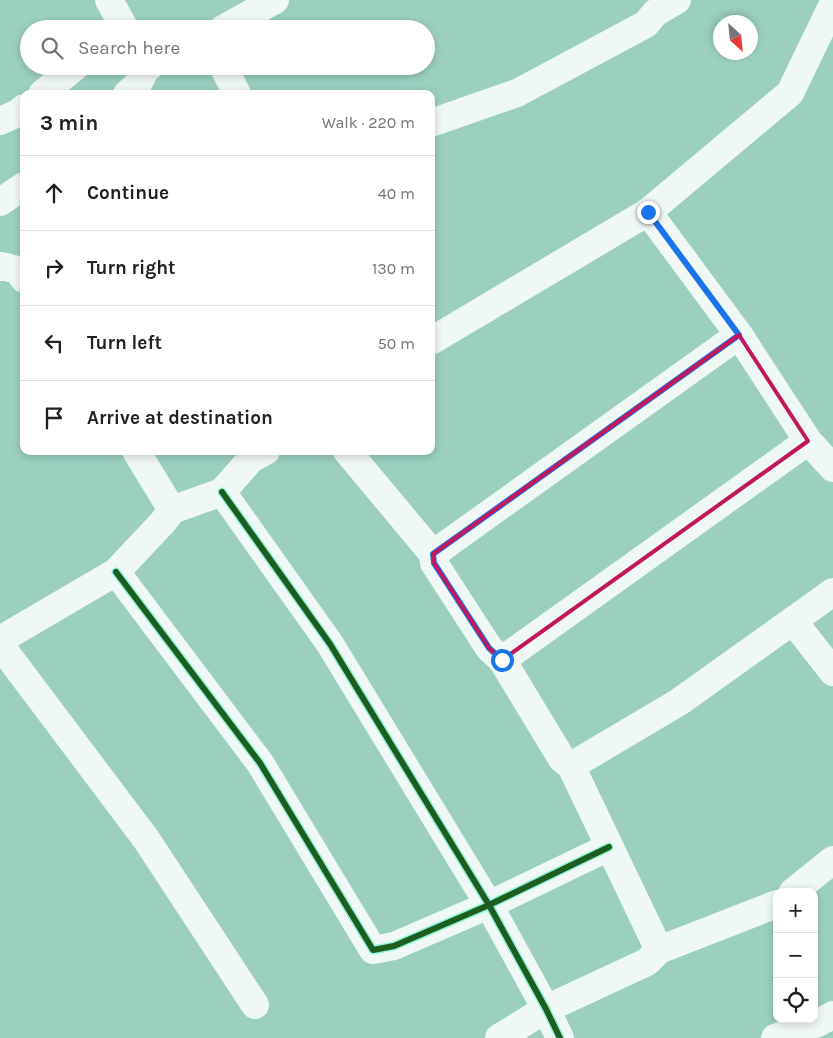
<!DOCTYPE html>
<html lang="en">
<head>
<meta charset="utf-8">
<style>
	:root { --surface:#fff; --page:#f6f6f6; --text:#202124; --muted:#757577; --line:#e0e0e0 }
	body { margin:0; font-family:Karla,sans-serif; background:var(--page); color:var(--text) }
	.controls { position:absolute; right:15px; bottom:15px; display:grid; overflow:hidden; border-radius:10px; box-shadow:0 2px 8px #0003 }
	.controls button { width:45px; height:45px; display:grid; place-items:center; padding:0; border:0; border-bottom:1px solid var(--line); background:var(--surface); color:var(--text); font:25px sans-serif }
	.compass { position:absolute; left:713px; top:15px; width:45px; height:45px; border-radius:50%; background:var(--surface); box-shadow:0 2px 8px #0003; rotate:153deg }
	.stop { position:absolute; width:15px; height:15px; margin:-11px; border:4px solid #1a73e8; border-radius:50%; background:#fff }
	.stop.end { background:#1a73e8; border-color:#fff; box-shadow:0 1px 5px #0008 }
	.list { margin:0; padding:0; list-style:none }
	h2 { display:flex; justify-content:space-between; align-items:center; height:65px; margin:0; padding:0 20px; font-size:21px }
	h2 small { font-size:16px; font-weight:400; color:var(--muted) }
	.list li { display:grid; grid-template-columns:32px 1fr auto; gap:15px; align-items:center; box-sizing:border-box; height:75px; padding:0 20px; border-top:1px solid var(--line) }
	.list b { display:block; font-size:19px; white-space:nowrap }
	.list em { font-size:16px; font-style:normal; color:var(--muted) }
	.icon { flex:none; width:28px; height:28px; fill:none; stroke:currentColor; stroke-width:2; stroke-linecap:round; stroke-linejoin:round }
	.map { position:relative; flex:none; width:833px; height:1038px; overflow:hidden }
	.search { position:absolute; background:var(--surface); box-shadow:0 2px 8px #0003; left:20px; top:20px; width:415px; height:55px; display:flex; align-items:center; gap:12px; box-sizing:border-box; padding:0 18px; border-radius:28px; color:var(--muted); font-size:19px }
	.panel { position:absolute; background:var(--surface); box-shadow:0 2px 8px #0003; left:20px; top:90px; width:415px; height:365px; border-radius:10px }
	.map>svg:first-child { display:block }
	.lines { fill:none; stroke-linecap:round; stroke-linejoin:round }
	.minor { stroke:#f0f8f6; stroke-width:28 }
	.cycleway-casing { stroke:#92f3d7; stroke-width:9 }
	.cycleway { stroke:#1b5e20; stroke-width:6 }
	.route { stroke:#1a73e8; stroke-width:6 }
	.marked { fill:none; stroke:#c2185b; stroke-width:4; stroke-linejoin:round }
</style>
</head>
<body>
<div class="map">
<svg width="833" height="1038" viewBox="0 0 833 1038">
	<rect width="100%" height="100%" fill="#9bd0c1"/>
	<g class="lines">
		<g class="minor">
			<path d="M109,0L125,29"/>
			<path d="M223,29L275,0"/>
			<path d="M223,66L237,94"/>
			<path d="M42,94L76,66"/>
			<path d="M127,94L138,84L146,68L150,66"/>
			<path d="M0,121L18,113L24,108"/>
			<path d="M431,123L517,93L646,24L655,13L677,0"/>
			<path d="M0,202L24,186"/>
			<path d="M648,212L739,335L808,441L833,468"/>
			<path d="M0,267L2,266L17,270L24,279"/>
			<path d="M431,341L648,212L790,93L833,4"/>
			<path d="M136,451L172,510"/>
			<path d="M347,451L433,554L434,563L489,648L502,660L562,759L571,766L659,950"/>
			<path d="M222,492L330,644L489,905L546,1009L560,1038"/>
			<path d="M433,554L739,335"/>
			<path d="M116,572L260,763L373,950L394,946L489,905L609,847"/>
			<path d="M793,621L833,672"/>
			<path d="M0,640L116,572L163,522L172,510L222,492L251,459L266,451"/>
			<path d="M0,645L146,839L255,1005"/>
			<path d="M502,660L808,441"/>
			<path d="M571,766L679,702L833,592"/>
			<path d="M793,892L833,860"/>
			<path d="M499,1038L546,1009L647,962L659,950L777,904"/>
			<path d="M775,1038L818,1023L833,1015"/>
		</g>
		<g class="cycleway-casing">
			<g id="cycleway">
				<path d="M222,492L330,644L489,905L546,1009L560,1038"/>
				<path d="M116,572L260,763L373,950L394,946L489,905L609,847"/>
			</g>
		</g>
		<use href="#cycleway" class="cycleway"/>
	</g>
	<g class="lines">
		<path class="route" d="M502,660L489,648L434,563L433,554L739,335L648,212"/>
	</g>
	<path class="marked" d="M739,335L808,441L502,660L489,648L434,563L433,554Z"/>
</svg>
<div class="controls">
<button>+</button>
<button>−</button>
<button><svg class="icon" aria-label="locate" viewBox="0 0 24 24"><circle cx="12" cy="12" r="6"/><path d="M12 2v4M12 18v4M2 12h4M18 12h4"/></svg></button>
</div>
<svg class="compass" viewBox="-18 -18 36 36"><path d="M0-13l5 13h-10z" fill="#e53935"/><path d="M0 13l5-13h-10z" fill="#757577"/></svg>
<div class="stop" style="left:502px;top:660px"></div>
<div class="stop end" style="left:648px;top:212px"></div>
<div class="search"><svg class="icon" aria-label="search" viewBox="0 0 24 24"><circle cx="10" cy="10" r="6"/><path d="M15 15l6 6"/></svg>Search here</div>
<section class="panel">
<h2>3 min<small>Walk · 220 m</small></h2>
<ul class="list">
<li><svg class="icon" aria-label="ahead" viewBox="0 0 24 24"><path d="M12 20V5M6 11l6-6 6 6"/></svg><div><b>Continue</b></div><em>40 m</em></li>
<li><svg class="icon" aria-label="right" viewBox="0 0 24 24"><path d="M7 20v-9h11M14 6l5 5-5 5"/></svg><div><b>Turn right</b></div><em>130 m</em></li>
<li><svg class="icon" aria-label="left" viewBox="0 0 24 24"><path d="M17 20v-9H6M10 6l-5 5 5 5"/></svg><div><b>Turn left</b></div><em>50 m</em></li>
<li><svg class="icon" aria-label="arrive" viewBox="0 0 24 24"><path d="M6 21V4h12l-3 4 3 4H6"/></svg><div><b>Arrive at destination</b></div></li>
</ul>
</section>
</div>
</body>
</html>
